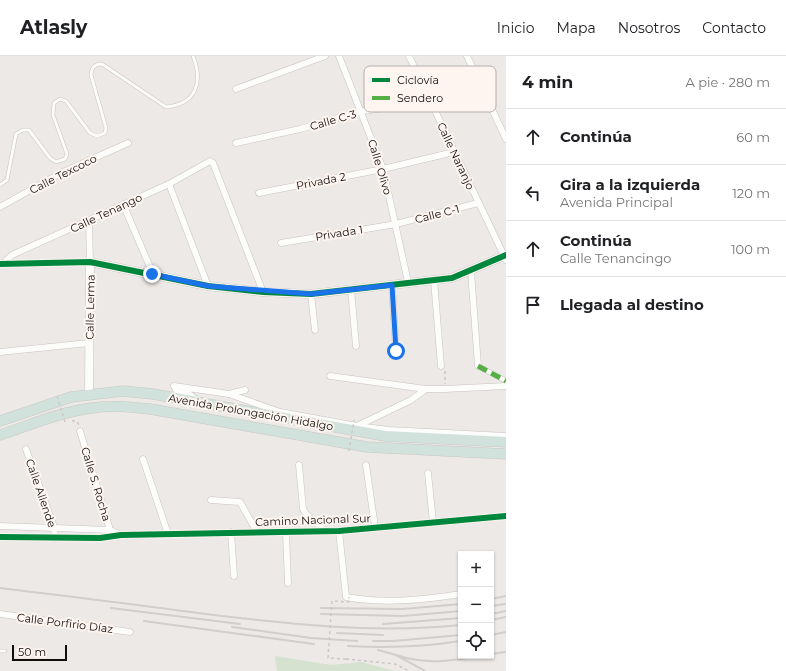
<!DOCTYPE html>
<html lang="es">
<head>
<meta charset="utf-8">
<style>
	:root { --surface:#fff; --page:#f2f2f2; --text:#202124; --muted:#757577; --line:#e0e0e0 }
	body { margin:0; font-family:Montserrat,sans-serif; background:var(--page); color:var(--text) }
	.controls { position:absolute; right:12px; bottom:12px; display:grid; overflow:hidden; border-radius:0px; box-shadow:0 1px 3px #0004 }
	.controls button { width:36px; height:36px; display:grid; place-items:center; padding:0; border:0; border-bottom:1px solid var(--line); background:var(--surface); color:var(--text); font:20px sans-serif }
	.scale { position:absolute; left:12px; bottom:10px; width:55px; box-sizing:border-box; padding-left:4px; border:2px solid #100d0b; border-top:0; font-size:11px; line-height:14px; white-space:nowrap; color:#100d0b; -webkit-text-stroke:3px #fef5f0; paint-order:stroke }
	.stop { position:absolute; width:12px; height:12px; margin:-9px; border:3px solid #1a73e8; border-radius:50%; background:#fff }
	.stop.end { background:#1a73e8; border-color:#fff; box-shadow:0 1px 4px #0008 }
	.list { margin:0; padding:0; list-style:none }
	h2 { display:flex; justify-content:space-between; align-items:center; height:52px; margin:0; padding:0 16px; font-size:17px }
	h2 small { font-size:13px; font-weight:400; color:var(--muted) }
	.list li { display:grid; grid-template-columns:26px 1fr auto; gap:12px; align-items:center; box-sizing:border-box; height:56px; padding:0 16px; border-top:1px solid var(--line) }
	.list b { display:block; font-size:15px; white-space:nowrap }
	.list p { margin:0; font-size:13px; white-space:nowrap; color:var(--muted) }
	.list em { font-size:13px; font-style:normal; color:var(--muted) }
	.icon { flex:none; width:22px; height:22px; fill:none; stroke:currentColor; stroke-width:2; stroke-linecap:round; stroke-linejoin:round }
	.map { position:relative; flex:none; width:506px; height:615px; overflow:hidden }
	header { display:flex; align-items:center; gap:24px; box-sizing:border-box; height:56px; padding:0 20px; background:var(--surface); border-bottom:1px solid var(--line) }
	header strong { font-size:19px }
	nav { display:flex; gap:22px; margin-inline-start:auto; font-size:14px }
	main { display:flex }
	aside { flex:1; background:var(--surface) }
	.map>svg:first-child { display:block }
	.green { fill:#d5e2cf }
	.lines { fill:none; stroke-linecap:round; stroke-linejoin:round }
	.service-casing { stroke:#c8c4c2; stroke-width:4 }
	.pedestrian-casing { stroke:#c8c4c2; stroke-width:5.5 }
	.minor-casing { stroke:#c8c4c2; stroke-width:7 }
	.tertiary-casing { stroke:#c8c4c2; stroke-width:9 }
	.trunk-casing { stroke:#c9c7c5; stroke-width:11 }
	.path { stroke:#c9c8c7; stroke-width:1.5; stroke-dasharray:3 3; stroke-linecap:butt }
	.service { stroke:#fcfcfb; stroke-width:3 }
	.pedestrian { stroke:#fcfcfb; stroke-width:4.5 }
	.minor { stroke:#fcfcfb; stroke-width:6 }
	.tertiary { stroke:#fcfcfb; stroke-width:8 }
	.trunk { stroke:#d1e1dc; stroke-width:10 }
	.rail { stroke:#d0cfcd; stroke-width:2 }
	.path-bridge { stroke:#c9c8c7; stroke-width:1.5; stroke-dasharray:3 3; stroke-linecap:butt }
	.quiet { stroke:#54b044; stroke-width:5; stroke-dasharray:10 5; stroke-linecap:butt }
	.cycleway-casing { stroke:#fef5f0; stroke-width:8 }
	.cycleway { stroke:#00873e; stroke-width:6 }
	.route { stroke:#1a73e8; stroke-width:5 }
	.labels { text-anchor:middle; stroke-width:4; stroke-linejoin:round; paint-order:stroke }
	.street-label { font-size:11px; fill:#100d0b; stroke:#fef5f0 }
	.key { fill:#fef5f0; stroke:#b7afab; stroke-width:1 }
	.key-label { font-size:11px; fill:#100d0b }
</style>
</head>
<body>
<header>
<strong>Atlasly</strong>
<nav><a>Inicio</a><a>Mapa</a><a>Nosotros</a><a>Contacto</a></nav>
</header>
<main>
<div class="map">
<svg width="506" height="615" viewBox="0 0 506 615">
	<rect width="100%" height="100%" fill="#ede9e6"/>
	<path class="green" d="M275,600L331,609L361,606L395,615H277Z"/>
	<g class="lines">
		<g class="service-casing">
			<g id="service">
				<path d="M0,129L7,124L16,78L23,74H29L50,102L56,106L65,103L67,98L53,59L54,47L60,43L66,45L90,77L97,80L105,77L106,72L91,19C92,11 94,8 102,8L166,51C197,48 203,26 193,0"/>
				<path d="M0,595H5"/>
			</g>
		</g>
		<g class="pedestrian-casing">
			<path id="pedestrian" d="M478,310L506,325"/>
		</g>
		<g class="minor-casing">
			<g id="minor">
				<path d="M339,0L383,113L408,226"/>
				<path d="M409,0L506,204"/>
				<path d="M467,0L506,83"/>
				<path d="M236,33L325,0"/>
				<path d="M236,87L300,73L362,55L431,46"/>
				<path d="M169,128L208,230"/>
				<path d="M259,137L383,113L454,96"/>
				<path d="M123,148L153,218"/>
				<path d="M0,151L61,117L128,87"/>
				<path d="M281,187L396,168L478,147"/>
				<path d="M1,208L90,206L89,165"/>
				<path d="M2,208L12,199L169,128L210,105L213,107L263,236"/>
				<path d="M471,215L478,310"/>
				<path d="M434,224L441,310"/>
				<path d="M392,229L396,295"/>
				<path d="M351,233L356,290"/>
				<path d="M311,238L315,274"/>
				<path d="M0,296L89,287"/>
				<path d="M330,320L426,333H445L506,330"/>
				<path d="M229,338L280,356L357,370L389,374L506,380"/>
				<path d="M198,345L188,337L176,334L174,330L229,338L245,334"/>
				<path d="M357,370L411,344L426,333"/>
				<path d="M80,375L111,477"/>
				<path d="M26,393L54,471L55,482"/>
				<path d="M143,403L168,478"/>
				<path d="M299,409L303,453L306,458L325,475"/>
				<path d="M366,409L375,471"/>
				<path d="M428,417L433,466"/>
				<path d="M211,444L240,446L257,476"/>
				<path d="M0,470L110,474L121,479"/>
				<path d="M339,475L346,541C384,548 423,544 461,538"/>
				<path d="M231,476L234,520"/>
				<path d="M286,477L288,527"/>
				<path d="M0,481L100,482L121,479L339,475L506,460"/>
				<path d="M0,558L130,576"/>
			</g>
		</g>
		<g class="tertiary-casing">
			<path id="tertiary" d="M89,338L90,206L208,230L263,236L311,238L452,222L506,199"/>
		</g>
		<g class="trunk-casing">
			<g id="trunk">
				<path d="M0,365L71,341L123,335L153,338L385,380L506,386"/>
				<path d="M0,379C30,369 60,356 92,352C111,349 131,351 150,353L367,391L506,398"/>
			</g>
		</g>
		<g class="path">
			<path d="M445,315V328"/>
			<path d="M72,365H77L79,369"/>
			<path d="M346,603L395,608L409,615"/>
		</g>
		<use href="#service" class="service"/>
		<use href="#pedestrian" class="pedestrian"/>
		<use href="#minor" class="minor"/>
		<use href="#tertiary" class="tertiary"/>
		<use href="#trunk" class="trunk"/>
		<g class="rail">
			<path d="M0,532C66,540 132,548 198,557C286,568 373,578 461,569"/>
			<path d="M491,543L506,540"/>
			<path d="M491,550L506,548"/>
			<path d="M111,552L240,568"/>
			<path d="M321,552L403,553L461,548"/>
			<path d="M321,558L403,560L461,555"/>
			<path d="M491,558L506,555"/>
			<path d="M491,564L506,561"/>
			<path d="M144,565L314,588"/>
			<path d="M383,568L461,562"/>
			<path d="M232,571L311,582L357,585"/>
			<path d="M337,577L383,579"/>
			<path d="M491,579L506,576"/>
			<path d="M373,585H393L461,579"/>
			<path d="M348,590C385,592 423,591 460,585"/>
			<path d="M378,594L396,599L425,615"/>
			<path d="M491,598L506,596"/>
			<path d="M396,599C427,609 448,605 480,600"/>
		</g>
		<g class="path-bridge">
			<path d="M57,340L65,366"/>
			<path d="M349,395L354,364"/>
			<path d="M346,603L328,602L332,545L349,546V541"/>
		</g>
		<path class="quiet" d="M478,310L506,325"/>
		<g class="cycleway-casing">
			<g id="cycleway">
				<path d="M0,208L90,206L208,230L263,236L311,238L452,222L506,199"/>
				<path d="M0,481L100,482L121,479L339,475L506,460"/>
			</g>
		</g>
		<use href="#cycleway" class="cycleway"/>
	</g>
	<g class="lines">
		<path class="route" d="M152,218L208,230L311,238L392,229L396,295"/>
	</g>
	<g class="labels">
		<g class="street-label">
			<text transform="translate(333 64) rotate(-16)" y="4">Calle C-3</text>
			<text transform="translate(456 100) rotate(65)" y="4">Calle Naranjo</text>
			<text transform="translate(380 111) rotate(73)" y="4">Calle Olivo</text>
			<text transform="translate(63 118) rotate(-27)" y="4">Calle Texcoco</text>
			<text transform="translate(321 125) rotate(-11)" y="4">Privada 2</text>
			<text transform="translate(106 157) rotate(-25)" y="4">Calle Tenango</text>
			<text transform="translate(437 158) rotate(-14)" y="4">Calle C-1</text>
			<text transform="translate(339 177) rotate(-9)" y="4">Privada 1</text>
			<text transform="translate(90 251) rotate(-89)" y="4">Calle Lerma</text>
			<text transform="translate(251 356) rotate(10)" y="4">Avenida Prolongación Hidalgo</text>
			<text transform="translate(96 428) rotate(73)" y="4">Calle S. Rocha</text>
			<text transform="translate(41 437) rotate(71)" y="4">Calle Allende</text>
			<text transform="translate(313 464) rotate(-2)" y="4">Camino Nacional Sur</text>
			<text transform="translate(65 567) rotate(7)" y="4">Calle Porfirio Díaz</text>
		</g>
	</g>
	<rect x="364" y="10" width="132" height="46" rx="6" class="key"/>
	<rect x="372" y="22" width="18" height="4" fill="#00873e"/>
	<rect x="372" y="40" width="18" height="4" fill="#54b044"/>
	<g class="key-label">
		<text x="397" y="28">Ciclovía</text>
		<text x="397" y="46">Sendero</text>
	</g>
</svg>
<div class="controls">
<button>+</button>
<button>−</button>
<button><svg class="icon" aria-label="locate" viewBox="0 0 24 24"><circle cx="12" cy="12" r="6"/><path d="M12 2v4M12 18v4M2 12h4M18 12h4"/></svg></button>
</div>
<div class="scale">50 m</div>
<div class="stop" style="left:396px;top:295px"></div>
<div class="stop end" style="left:152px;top:218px"></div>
</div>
<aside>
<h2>4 min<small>A pie · 280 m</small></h2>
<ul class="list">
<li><svg class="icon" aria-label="ahead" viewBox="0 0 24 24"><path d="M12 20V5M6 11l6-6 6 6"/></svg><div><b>Continúa</b></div><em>60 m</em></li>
<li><svg class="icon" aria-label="left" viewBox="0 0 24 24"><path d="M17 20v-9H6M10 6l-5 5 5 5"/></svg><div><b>Gira a la izquierda</b><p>Avenida Principal</p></div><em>120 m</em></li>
<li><svg class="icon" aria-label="ahead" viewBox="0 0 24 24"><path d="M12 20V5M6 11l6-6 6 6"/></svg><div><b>Continúa</b><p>Calle Tenancingo</p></div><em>100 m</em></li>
<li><svg class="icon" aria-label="arrive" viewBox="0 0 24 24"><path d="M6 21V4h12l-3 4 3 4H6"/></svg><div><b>Llegada al destino</b></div></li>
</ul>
</aside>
</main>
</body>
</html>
